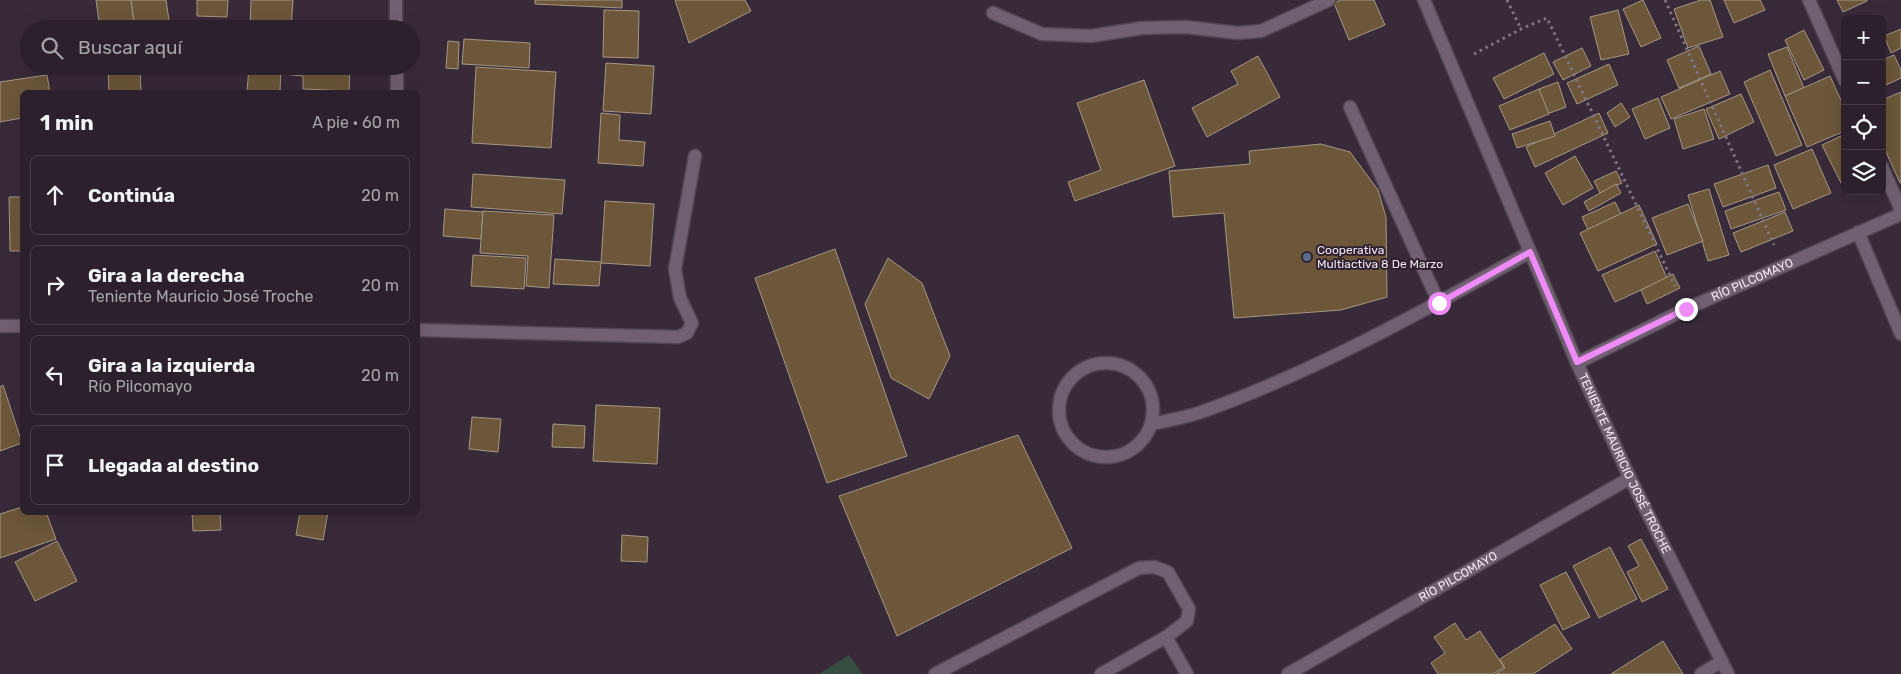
<!DOCTYPE html>
<html lang="es">
<head>
<meta charset="utf-8">
<style>
	:root { --surface:#2b202c; --page:#372d38; --text:#f1f3f6; --muted:#a6a3a9; --line:#473e48 }
	body { margin:0; font-family:Rubik,sans-serif; background:var(--page); color:var(--text) }
	.controls { position:absolute; right:15px; top:15px; display:grid; overflow:hidden; border-radius:8px; box-shadow:0 5px 20px #0002 }
	.controls button { width:45px; height:45px; display:grid; place-items:center; padding:0; border:0; border-bottom:1px solid var(--line); background:var(--surface); color:var(--text); font:25px sans-serif }
	.stop { position:absolute; width:15px; height:15px; margin:-11px; border:4px solid #ef8bf7; border-radius:50%; background:#fff }
	.stop.end { background:#ef8bf7; border-color:#fff; box-shadow:0 1px 5px #0008 }
	.list { margin:0; padding:0; list-style:none }
	h2 { display:flex; justify-content:space-between; align-items:center; height:65px; margin:0; padding:0 20px; font-size:21px }
	h2 small { font-size:16px; font-weight:400; color:var(--muted) }
	.list li { display:grid; grid-template-columns:32px 1fr auto; gap:15px; align-items:center; box-sizing:border-box; height:80px; margin:0 10px 10px; padding:0 10px; border:1px solid var(--line); border-radius:8px }
	.list b { display:block; font-size:19px; white-space:nowrap }
	.list p { margin:0; font-size:16px; white-space:nowrap; color:var(--muted) }
	.list em { font-size:16px; font-style:normal; color:var(--muted) }
	.icon { flex:none; width:28px; height:28px; fill:none; stroke:currentColor; stroke-width:2; stroke-linecap:round; stroke-linejoin:round }
	.map { position:relative; flex:none; width:1901px; height:674px; overflow:hidden }
	.search { position:absolute; background:var(--surface); box-shadow:0 5px 20px #0002; left:20px; top:20px; width:400px; height:55px; display:flex; align-items:center; gap:12px; box-sizing:border-box; padding:0 18px; border-radius:28px; color:var(--muted); font-size:19px }
	.panel { position:absolute; background:var(--surface); box-shadow:0 5px 20px #0002; left:20px; top:90px; width:400px; height:425px; border-radius:8px }
	.map>svg:first-child { display:block }
	.green { fill:#364e40 }
	.building { fill:#6c573a; stroke:#a69783 }
	.lines { fill:none; stroke-linecap:round; stroke-linejoin:round }
	.service-casing { stroke:#524653; stroke-width:15 }
	.minor-casing { stroke:#524653; stroke-width:15 }
	.tertiary-casing { stroke:#524653; stroke-width:15 }
	.path { stroke:#827583; stroke-width:3; stroke-dasharray:2.5 4; stroke-linecap:butt }
	.service { stroke:#716071; stroke-width:12 }
	.minor { stroke:#716071; stroke-width:12 }
	.tertiary { stroke:#716071; stroke-width:12 }
	.route { stroke:#ef8bf7; stroke-width:6 }
	.service-dot { fill:#5c6f8a; stroke:#2f2130; stroke-width:2 }
	.labels { text-anchor:middle; stroke-width:4; stroke-linejoin:round; paint-order:stroke }
	.poi-label { font-size:12px; fill:#f1e7f1; stroke:#2f2130; text-anchor:start }
	.street-label { font-size:12px; fill:#f1e7f1; stroke:#2f2130 }
</style>
</head>
<body>
<div class="map">
<svg width="1901" height="674" viewBox="0 0 1901 674">
	<rect width="100%" height="100%" fill="#392a3a"/>
	<path class="green" d="M849,655L862,674H819Z"/>
	<g class="building">
		<path d="M96,0H131L135,29H100Z"/>
		<path d="M131,0H166L170,27L135,29Z"/>
		<path d="M197,0H228L227,17L197,16Z"/>
		<path d="M251,0H293L291,29H250Z"/>
		<path d="M535,0H622V8L535,4Z"/>
		<path d="M675,0H745L751,11L689,43Z"/>
		<path d="M1340,0H1374L1385,25L1349,40L1334,3Z"/>
		<path d="M1643,0L1661,38L1641,47L1623,9Z"/>
		<path d="M1701,0H1710L1723,37L1688,48L1674,9Z"/>
		<path d="M1724,0H1760L1765,10L1734,23Z"/>
		<path d="M1837,0H1867V1L1843,12Z"/>
		<path d="M604,10L639,11L638,58L603,57Z"/>
		<path d="M1618,10L1629,54L1601,60L1590,17Z"/>
		<path d="M1901,29V48L1891,53L1884,36Z"/>
		<path d="M1804,30L1824,70L1804,80L1785,40Z"/>
		<path d="M464,39L530,43L529,68L462,64Z"/>
		<path d="M448,41L459,42L458,69L446,68Z"/>
		<path d="M1699,46L1711,74L1679,88L1667,60Z"/>
		<path d="M1787,47L1804,88L1785,96L1768,54Z"/>
		<path d="M1582,48L1591,66L1563,80L1553,62Z"/>
		<path d="M1544,53L1554,74L1504,99L1493,78Z"/>
		<path d="M1894,55L1901,70V78L1882,87V60Z"/>
		<path d="M1258,56L1280,97L1207,137L1192,108L1238,84L1231,71Z"/>
		<path d="M606,63L654,66L651,114L603,111Z"/>
		<path d="M1609,64L1618,85L1577,104L1567,83Z"/>
		<path d="M249,66H281L280,92H247Z"/>
		<path d="M283,66H350L349,91L303,89V76L282,74Z"/>
		<path d="M476,67L556,72L551,148L472,143Z"/>
		<path d="M140,68L141,92H109L108,70Z"/>
		<path d="M1770,70L1802,145L1776,156L1744,82Z"/>
		<path d="M1720,71L1730,94L1671,119L1661,97Z"/>
		<path d="M47,75L50,92H22V118L0,122V82Z"/>
		<path d="M1830,76L1845,109V131L1807,147L1785,96Z"/>
		<path d="M1144,80L1175,166L1075,201L1068,182L1101,170L1077,103Z"/>
		<path d="M1558,82L1566,107L1547,114L1539,89Z"/>
		<path d="M1539,89L1549,114L1510,130L1499,106Z"/>
		<path d="M1901,92V183H1900L1882,143V100Z"/>
		<path d="M1741,94L1754,122L1719,139L1706,109Z"/>
		<path d="M1658,98L1670,128L1645,139L1632,109Z"/>
		<path d="M1621,103L1630,117L1615,127L1607,113Z"/>
		<path d="M1704,109L1714,139L1683,149L1674,119Z"/>
		<path d="M601,113L620,115L619,140L645,142L643,166L598,163Z"/>
		<path d="M1599,113L1608,133L1535,167L1526,147Z"/>
		<path d="M1550,121L1555,136L1517,148L1512,134Z"/>
		<path d="M1845,134V186L1843,187L1822,145Z"/>
		<path d="M1321,144L1350,152L1378,190L1386,217L1387,297L1341,310L1234,318L1224,213L1173,217L1169,171L1250,164L1249,151Z"/>
		<path d="M1812,149L1831,193L1793,209L1774,165Z"/>
		<path d="M1575,156L1593,188L1563,205L1545,173Z"/>
		<path d="M1768,165L1776,188L1723,207L1714,184Z"/>
		<path d="M1616,171L1622,183L1600,193L1594,181Z"/>
		<path d="M473,174L565,180L562,214L471,207Z"/>
		<path d="M1616,184L1621,193L1589,211L1584,202Z"/>
		<path d="M1709,189L1729,255L1708,261L1688,195Z"/>
		<path d="M1779,192L1786,210L1731,229L1725,211Z"/>
		<path d="M9,197H22V251H10Z"/>
		<path d="M605,201L654,204L650,266L601,263Z"/>
		<path d="M1615,202L1621,214L1588,230L1582,217Z"/>
		<path d="M1688,204L1703,241L1667,255L1652,218Z"/>
		<path d="M1639,205L1657,244L1598,271L1580,233Z"/>
		<path d="M445,209L483,212L481,239L443,236Z"/>
		<path d="M483,211L554,215L549,288L526,286L528,256L480,253Z"/>
		<path d="M1785,212L1793,231L1741,252L1733,233Z"/>
		<path d="M835,249L907,456L827,483L755,278Z"/>
		<path d="M1655,251L1667,278L1615,302L1602,275Z"/>
		<path d="M473,255L526,258L524,289L471,286Z"/>
		<path d="M888,258L922,283L950,356L929,399L891,378L865,304Z"/>
		<path d="M555,259L601,262L599,286L553,284Z"/>
		<path d="M1673,274L1680,288L1647,304L1641,290Z"/>
		<path d="M3,385L22,443L0,451V387Z"/>
		<path d="M596,405L660,408L657,464L593,461Z"/>
		<path d="M472,417L501,419L498,452L469,449Z"/>
		<path d="M553,424L585,426L584,448L552,447Z"/>
		<path d="M1018,435L1072,548L897,636L839,496Z"/>
		<path d="M22,507V512H46L56,539L0,558V514Z"/>
		<path d="M192,512H220L221,530L193,531Z"/>
		<path d="M300,512H328L323,540L296,535Z"/>
		<path d="M622,535L648,537L647,562L621,561Z"/>
		<path d="M1641,539L1668,589L1642,602L1627,572L1639,566L1628,546Z"/>
		<path d="M57,541L77,581L35,601L15,562Z"/>
		<path d="M1610,547L1637,599L1599,618L1573,566Z"/>
		<path d="M1566,572L1590,617L1563,630L1540,585Z"/>
		<path d="M1455,623L1466,640L1480,631L1504,667L1493,674H1438L1431,663L1445,653L1434,637Z"/>
		<path d="M1555,624L1572,649L1533,674H1496L1505,668L1500,659Z"/>
		<path d="M1663,641L1683,674H1611Z"/>
	</g>
	<g class="lines">
		<g class="service-casing">
			<g id="service">
				<path d="M1809,0L1845,81"/>
				<path d="M993,13L1042,34L1091,36L1142,28L1186,27L1238,33L1261,31L1329,0"/>
				<path d="M1350,107L1439,303"/>
				<path d="M1882,167L1901,210"/>
				<path d="M1858,232L1901,334"/>
				<circle cx="1106" cy="410" r="47"/>
				<path id="s1" d="M1577,363L1686,309L1901,214"/>
				<path d="M1152,424C1170,420 1189,417 1207,410C1320,369 1425,310 1530,252"/>
				<path d="M935,674L1139,568L1154,567L1168,572L1189,609L1187,621L1166,637"/>
				<path d="M1101,674L1166,637L1187,674"/>
				<path d="M1701,674L1722,661"/>
			</g>
		</g>
		<g class="minor-casing">
			<g id="minor">
				<path d="M396,0V29"/>
				<path d="M397,66V92"/>
				<path d="M0,326H22"/>
				<path d="M418,330L678,337L687,333L692,323L680,298L675,269L695,156"/>
			</g>
		</g>
		<g class="tertiary-casing">
			<g id="tertiary">
				<path id="s2" d="M1424,0L1577,363L1630,478L1728,674"/>
				<path id="s3" d="M1288,674L1630,478"/>
			</g>
		</g>
		<g class="path">
			<path d="M1507,0L1521,29"/>
			<path d="M1665,0L1774,245"/>
			<path d="M1474,54L1521,29L1547,18L1675,286"/>
		</g>
		<use href="#service" class="service"/>
		<use href="#minor" class="minor"/>
		<use href="#tertiary" class="tertiary"/>
	</g>
	<g class="lines">
		<path class="route" d="M1439,303L1530,252L1577,362L1686,309"/>
	</g>
	<circle class="service-dot" cx="1307" cy="257" r="5"/>
	<g class="labels">
		<g class="poi-label">
			<text x="1317" y="254">Cooperativa<tspan x="1317" dy="14">Multiactiva 8 De Marzo</tspan></text>
		</g>
		<g class="street-label">
			<text dy="4" stroke="none"><textPath href="#s1" startOffset="194">RÍO PILCOMAYO</textPath></text>
			<text dy="4" stroke="none"><textPath href="#s2" startOffset="505">TENIENTE MAURICIO JOSÉ TROCHE</textPath></text>
			<text dy="4" stroke="none"><textPath href="#s3" startOffset="196">RÍO PILCOMAYO</textPath></text>
		</g>
	</g>
</svg>
<div class="controls">
<button>+</button>
<button>−</button>
<button><svg class="icon" aria-label="locate" viewBox="0 0 24 24"><circle cx="12" cy="12" r="6"/><path d="M12 2v4M12 18v4M2 12h4M18 12h4"/></svg></button>
<button><svg class="icon" aria-label="layers" viewBox="0 0 24 24"><path d="M12 4l9 5-9 5-9-5zM3 14l9 5 9-5"/></svg></button>
</div>
<div class="stop" style="left:1439px;top:303px"></div>
<div class="stop end" style="left:1686px;top:309px"></div>
<div class="search"><svg class="icon" aria-label="search" viewBox="0 0 24 24"><circle cx="10" cy="10" r="6"/><path d="M15 15l6 6"/></svg>Buscar aquí</div>
<section class="panel">
<h2>1 min<small>A pie · 60 m</small></h2>
<ul class="list">
<li><svg class="icon" aria-label="ahead" viewBox="0 0 24 24"><path d="M12 20V5M6 11l6-6 6 6"/></svg><div><b>Continúa</b></div><em>20 m</em></li>
<li><svg class="icon" aria-label="right" viewBox="0 0 24 24"><path d="M7 20v-9h11M14 6l5 5-5 5"/></svg><div><b>Gira a la derecha</b><p>Teniente Mauricio José Troche</p></div><em>20 m</em></li>
<li><svg class="icon" aria-label="left" viewBox="0 0 24 24"><path d="M17 20v-9H6M10 6l-5 5 5 5"/></svg><div><b>Gira a la izquierda</b><p>Río Pilcomayo</p></div><em>20 m</em></li>
<li><svg class="icon" aria-label="arrive" viewBox="0 0 24 24"><path d="M6 21V4h12l-3 4 3 4H6"/></svg><div><b>Llegada al destino</b></div></li>
</ul>
</section>
</div>
</body>
</html>
